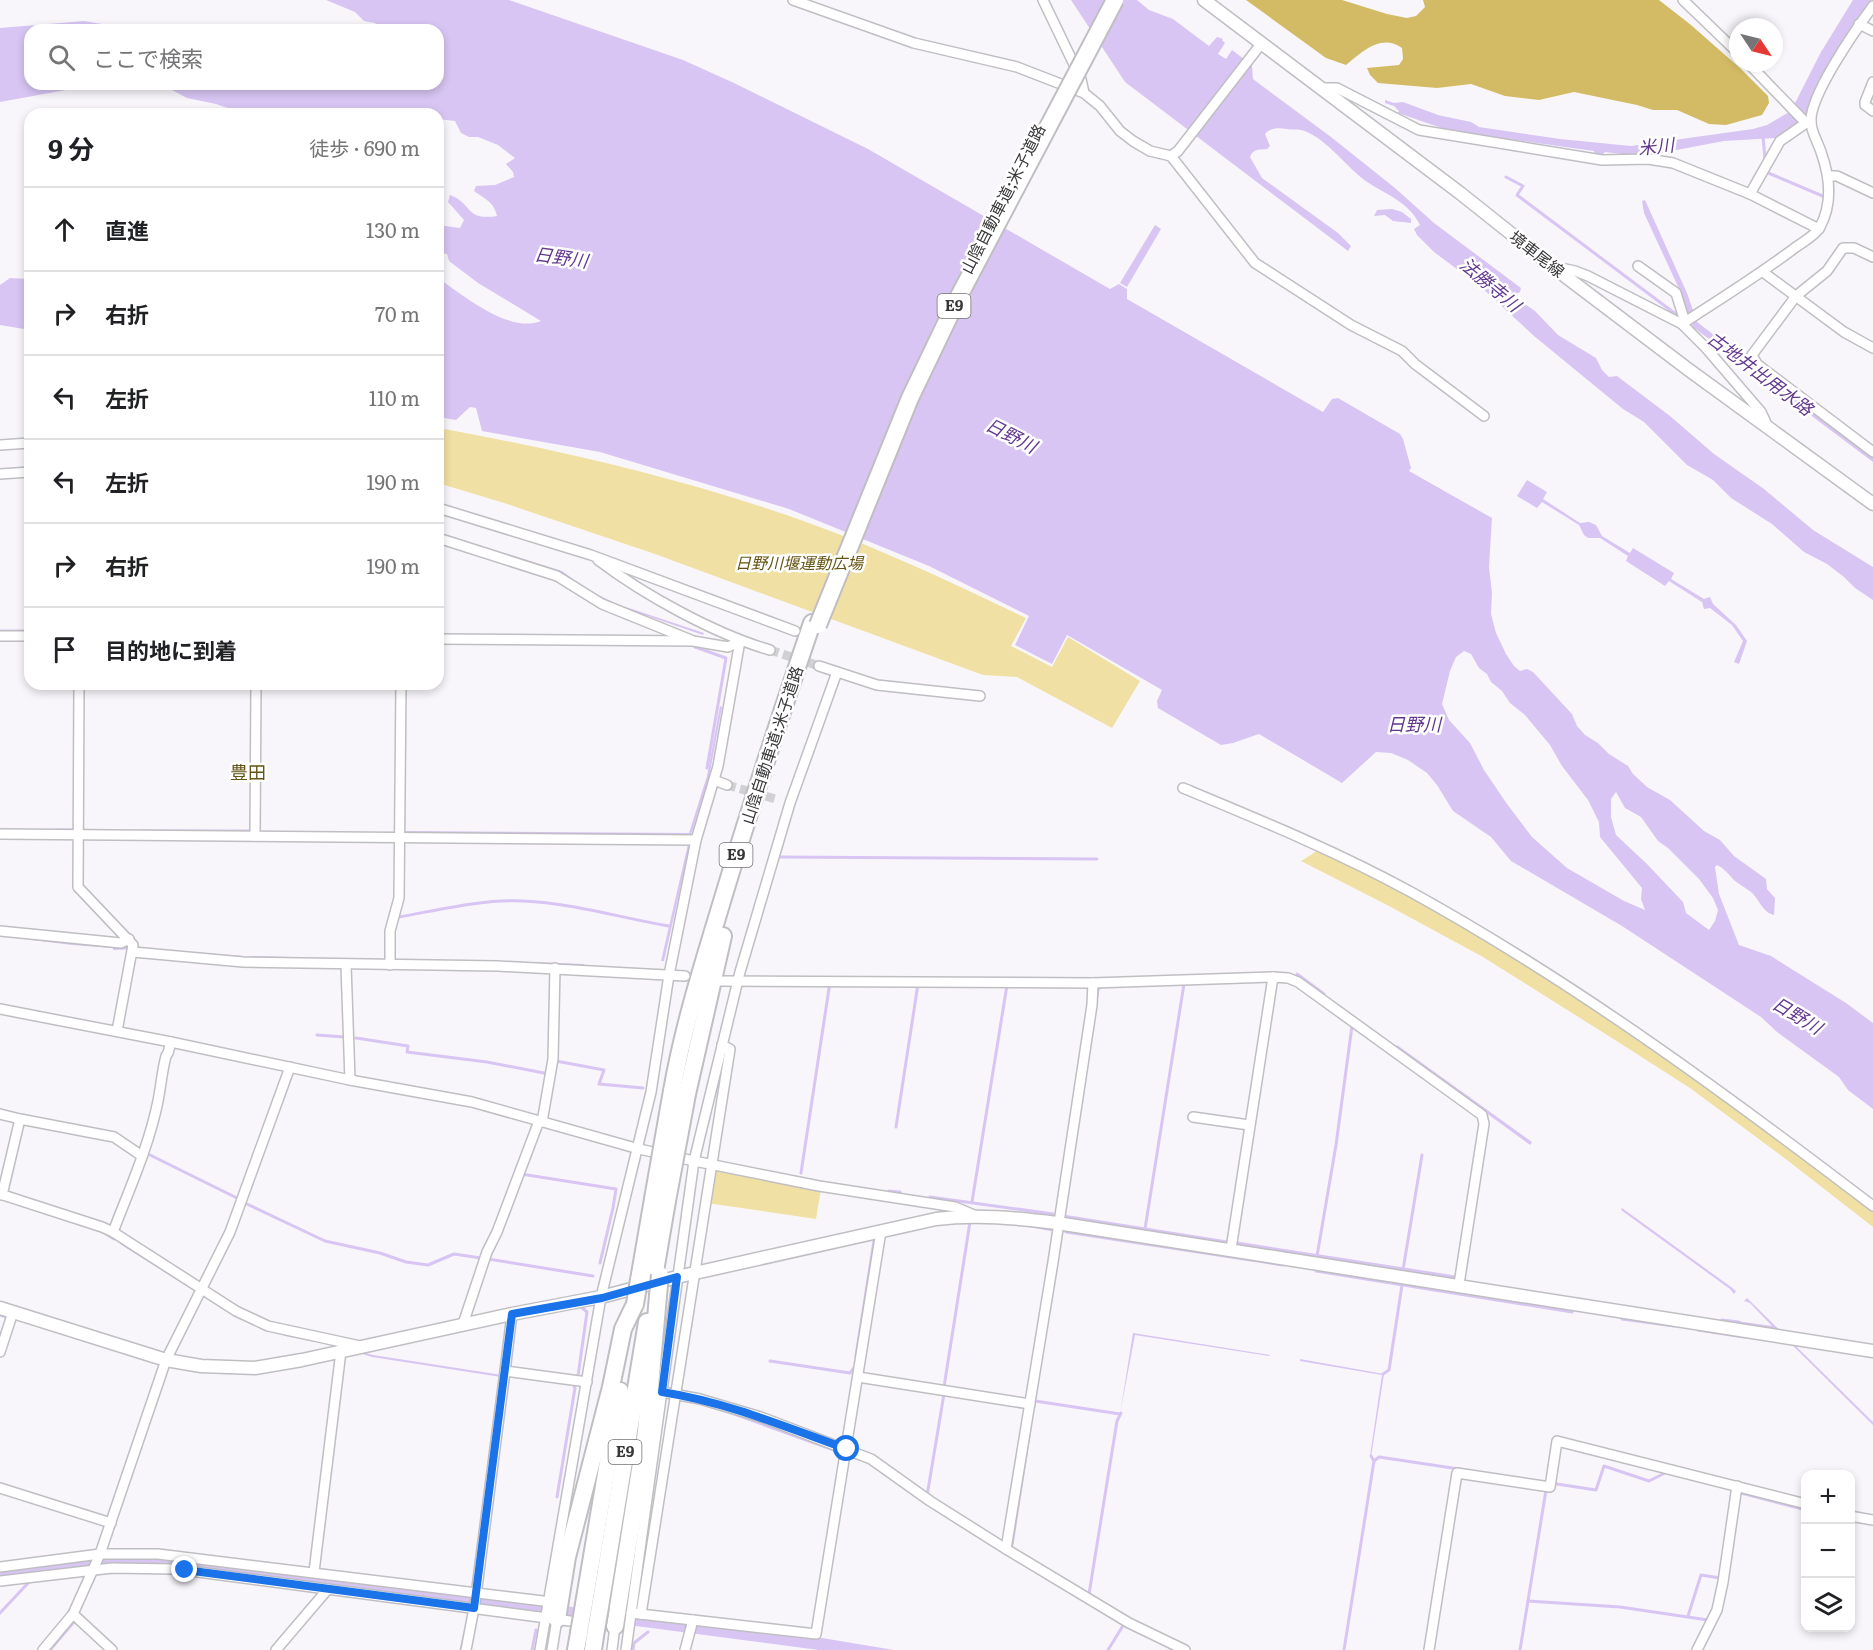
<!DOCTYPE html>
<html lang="ja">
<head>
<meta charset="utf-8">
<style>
	:root { --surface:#fff; --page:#f6f6f6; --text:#202124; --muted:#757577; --line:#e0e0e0 }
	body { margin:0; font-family:Literata,"Noto Sans JP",serif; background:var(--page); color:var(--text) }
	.controls { position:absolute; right:18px; bottom:18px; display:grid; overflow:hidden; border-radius:12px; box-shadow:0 3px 9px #0003 }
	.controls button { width:54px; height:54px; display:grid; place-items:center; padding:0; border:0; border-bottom:2px solid var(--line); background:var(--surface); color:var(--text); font:30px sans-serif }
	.compass { position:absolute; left:1729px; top:18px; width:54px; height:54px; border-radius:50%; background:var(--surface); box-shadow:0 3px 9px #0003; rotate:125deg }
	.stop { position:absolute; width:18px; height:18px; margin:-14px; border:4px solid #1a73e8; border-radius:50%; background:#fff }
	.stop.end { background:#1a73e8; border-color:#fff; box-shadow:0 2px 6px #0008 }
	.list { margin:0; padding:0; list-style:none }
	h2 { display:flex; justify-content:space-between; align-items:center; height:78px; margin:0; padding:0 24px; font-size:26px }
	h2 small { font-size:20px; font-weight:400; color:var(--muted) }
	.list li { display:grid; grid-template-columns:39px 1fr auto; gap:18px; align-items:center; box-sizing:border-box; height:84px; padding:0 24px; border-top:2px solid var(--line) }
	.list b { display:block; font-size:22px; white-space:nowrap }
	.list em { font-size:20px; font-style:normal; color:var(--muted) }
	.icon { flex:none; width:33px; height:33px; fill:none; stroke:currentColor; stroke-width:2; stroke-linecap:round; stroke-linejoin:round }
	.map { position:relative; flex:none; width:1873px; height:1650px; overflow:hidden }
	.search { position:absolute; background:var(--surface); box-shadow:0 3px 9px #0003; left:24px; top:24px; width:420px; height:66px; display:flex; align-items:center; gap:15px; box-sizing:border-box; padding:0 21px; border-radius:18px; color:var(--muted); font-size:22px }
	.panel { position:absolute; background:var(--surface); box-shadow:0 3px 9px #0003; left:24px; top:108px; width:420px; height:582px; border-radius:18px }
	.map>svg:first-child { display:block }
	.green { fill:#f1e0a3 }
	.forest { fill:#d3bb65 }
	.water { fill:#d8c5f3; fill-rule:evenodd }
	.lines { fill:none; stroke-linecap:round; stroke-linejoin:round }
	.stream { stroke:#d8c5f3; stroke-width:3 }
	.street-tunnel { stroke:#d1d0d3; stroke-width:9; stroke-dasharray:9 4.5; stroke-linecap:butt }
	.street-casing { stroke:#bfbec2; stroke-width:12 }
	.secondary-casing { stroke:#bfbec2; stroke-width:15 }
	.highway-casing { stroke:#bfbec2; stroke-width:20 }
	.street { stroke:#fff; stroke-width:9 }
	.secondary { stroke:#fff; stroke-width:12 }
	.highway { stroke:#fff; stroke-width:16 }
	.highway-bridge-casing { stroke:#bfbec2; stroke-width:20; stroke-linecap:butt }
	.highway-bridge { stroke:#fff; stroke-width:16 }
	.route { stroke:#1a73e8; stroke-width:8 }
	.labels { text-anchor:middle; stroke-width:5; stroke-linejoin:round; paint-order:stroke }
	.shield { fill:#fff; stroke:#737274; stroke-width:1.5 }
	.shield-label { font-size:15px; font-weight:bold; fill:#373638 }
	.street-label { font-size:16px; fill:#373638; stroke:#fff }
	.park-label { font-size:16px; font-style:italic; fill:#655412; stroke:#fff }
	.water-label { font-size:18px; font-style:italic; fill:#62388f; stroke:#fff }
	.neighbourhood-label { font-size:18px; fill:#635417; stroke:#fff }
</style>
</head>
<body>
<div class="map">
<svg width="1873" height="1650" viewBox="0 0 1873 1650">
	<rect width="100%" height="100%" fill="#f8f6fa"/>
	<g class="green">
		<path d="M439,428C565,451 689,480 809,523C883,550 955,584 1026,618L1011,646L1052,667L1068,637L1140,681L1112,728L1017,677L983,675L655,554L504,503L438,483Z"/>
		<path d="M1317,851C1355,865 1391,887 1427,906C1586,991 1729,1102 1873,1210V1227L1787,1160L1690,1088L1615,1040L1483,957L1389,906L1301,861Z"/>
		<path d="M713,1169L821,1189L816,1219L707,1203Z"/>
	</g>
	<path class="forest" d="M1246,0H1342L1387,14L1407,18L1416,16L1425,7L1423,0H1659L1691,25L1741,69L1768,96L1769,103L1762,115L1726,125L1709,124L1677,110H1653L1637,105L1574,92L1539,100L1505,96L1471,84L1437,88L1378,83L1370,75L1367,68L1399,65L1403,59L1402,48C1381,33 1362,52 1346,65L1326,58Z"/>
	<g class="water">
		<path d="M326,0H509L683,60L734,83L868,149L1110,289L1119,284L1127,289V299L1323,412L1332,399L1338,398L1400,434L1403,439L1411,468L1409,471L1492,518L1489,567L1492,593L1491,614L1496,633L1506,654L1514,666L1520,671L1527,669L1533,672L1572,714L1577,726L1585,735L1598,743L1609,754L1628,766L1633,774L1647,787L1670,800L1704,831L1720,840L1734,856L1766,879L1767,889L1775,898L1774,915C1762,912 1760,900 1751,892C1746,888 1740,885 1735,881C1729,875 1725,869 1717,865L1715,867L1719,894L1739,945L1771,956L1846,1003L1873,1023V1109L1848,1090L1839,1077L1777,1032L1761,1017L1622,926L1511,861L1491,837L1453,811L1437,785L1427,773L1408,760L1391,753L1376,752L1342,783L1259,734L1233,743L1221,745L1158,708L1157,701L1162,690L1067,635L1052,664L1015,645L1029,616L929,566L789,509L600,452L482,431L476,408L470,407L456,420L438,417V278C463,295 509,334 541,321L478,283L449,261L447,254L438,253V225L460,228L464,220L448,202L450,195C473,203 464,221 497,216C494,202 485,199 474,191L476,186L495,185L514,177L513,172L506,164L515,158L498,145L478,137H469L461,133L455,121L438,119V114H245L216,104L187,98L172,90L111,84H438V30H381L375,23L364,21L355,12ZM1464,651L1471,654L1479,668L1487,674L1491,682L1502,691L1510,703L1525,715L1550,745L1562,766L1588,800L1599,822L1600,837L1642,888L1641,899L1645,910L1624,901L1567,868L1532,837L1507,804L1484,770L1470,743L1449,720L1442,704L1450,671L1456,657ZM1616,792L1625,808L1641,817L1658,841L1668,848L1699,879L1713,898L1718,910L1715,921L1709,930L1686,913L1683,902L1647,864L1616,835L1611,817V799Z"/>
		<path d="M1071,0H1137L1149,10L1173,19L1209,46L1217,37L1223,39L1222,40L1225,43L1218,54L1226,59L1232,50L1252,65L1253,79L1331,137L1395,188L1434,223L1513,282L1521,288L1520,292L1516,294V298L1535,311L1558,335L1596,358L1602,370L1609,377L1617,376L1670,416L1714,454L1764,489L1813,530L1873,567V600L1855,588L1844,577L1827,564L1804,552L1772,524L1731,498L1713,480L1687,465L1644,422L1623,409L1534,336L1481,287L1434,252L1417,235L1414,229L1420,225C1408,200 1383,194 1363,179C1344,164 1324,136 1301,130C1296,129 1291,130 1287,129C1279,128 1271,127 1265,134L1270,146L1267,149C1259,150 1254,148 1250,157L1262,178L1338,233L1351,246L1348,251L1125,82Z"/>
		<path d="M1853,0H1871L1831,61L1807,114C1798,124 1788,134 1775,138L1724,141L1645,156L1625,154L1622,157L1621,154L1605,152L1602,155L1595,154L1594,151L1471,134H1459L1398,113L1399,111L1394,106L1385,103V100L1394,103L1403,102L1438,115L1471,122L1479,127L1560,139L1631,146L1753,129L1767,125L1791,111L1821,52Z"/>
		<path d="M84,21L102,24L181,30H30V84H99L0,102V28Z"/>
		<path d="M1645,200L1687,293L1697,322L1873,456V462L1693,327L1681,293L1644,213L1642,201Z"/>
		<path d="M1392,209L1402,212L1411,219V223L1393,221L1385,215L1374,216L1377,210Z"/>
		<path d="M1155,225L1161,229L1127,287L1120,283Z"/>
		<path d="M10,278L30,279V330L0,325V285Z"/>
		<path d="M1527,480L1547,492L1543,499L1580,523L1589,522L1596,525L1602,536L1630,553L1633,548L1674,573L1671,579L1704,599L1710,597L1713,604L1736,625L1747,641L1739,664L1734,662L1743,641L1732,625L1710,608L1704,609L1702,602L1669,581L1665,586L1626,561L1628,556L1600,538H1588L1584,535L1579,525L1542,502L1537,508L1517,496Z"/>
		<path d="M438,532L562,571L591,592L620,605L704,633L703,635L618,606L590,594L561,573L438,534Z"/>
		<path d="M720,706L722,707L709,778L691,835L406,833L404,831L689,833L707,776Z"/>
		<path d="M688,844L690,845L664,961H661Z"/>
		<path d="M0,934L61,942L243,956V959L138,949L113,950V948L72,945L0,936Z"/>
		<path d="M252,956C362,960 473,959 584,964V967L251,959Z"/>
		<path d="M1397,1045L1532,1142L1530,1145L1396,1047Z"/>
		<path d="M1622,1208L1731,1287L1736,1291L1734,1294L1730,1289L1621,1210Z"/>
		<path d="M121,1242L238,1316L373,1355L502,1375L501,1377L372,1357L336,1346L285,1336L237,1318L120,1244Z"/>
		<path d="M1747,1298L1873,1422V1425L1776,1329L1737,1323V1321L1772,1326L1750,1303L1744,1301Z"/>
		<path d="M1133,1333L1270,1355L1269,1356L1135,1335L1120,1414Z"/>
		<path d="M1300,1359L1384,1374L1371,1457L1370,1456L1382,1375L1300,1361Z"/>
		<path d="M694,1400L757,1420L858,1456L1177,1650H1171L1119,1623L984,1542L928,1506L871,1465L727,1413L693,1403Z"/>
		<path d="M152,1555L822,1638L894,1650H819L194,1568L0,1578V1569Z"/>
	</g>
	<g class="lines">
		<g class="stream">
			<path d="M1763,136L1765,159"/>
			<path d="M1766,172L1825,197"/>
			<path d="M1506,177L1523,186L1517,195L1677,315"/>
			<path d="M0,631H30"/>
			<path d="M695,647L726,658L707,768"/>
			<path d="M56,830H75"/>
			<path d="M140,831H252"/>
			<path d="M779,857L1097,859"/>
			<path d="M399,917C439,910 482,899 523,901C573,903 621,918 669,926"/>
			<path d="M1297,974L1324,994"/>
			<path d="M1097,997L1098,989L1102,986"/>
			<path d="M317,1035L345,1037"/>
			<path d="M356,1038L408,1046L407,1052L487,1062L549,1074"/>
			<path d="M556,1062V1061L604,1070L599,1084L643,1088"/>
			<path d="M896,1127L918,984"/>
			<path d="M150,1155L239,1199"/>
			<path d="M801,1173L830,982"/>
			<path d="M521,1174L616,1189L613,1208L600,1263"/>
			<path d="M889,1191L900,1192"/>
			<path d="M930,1197L1053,1214"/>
			<path d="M972,1202L1007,985"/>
			<path d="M247,1204L325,1241L380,1253L406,1262L428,1265L454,1254L481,1258"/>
			<path d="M1063,1216L1227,1242"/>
			<path d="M1032,1226L1053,1230"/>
			<path d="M1145,1229L1184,984"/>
			<path d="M1066,1232L1283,1265"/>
			<path d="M106,1234L114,1239"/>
			<path d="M1237,1243L1455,1277"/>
			<path d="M1317,1256L1336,1145L1352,1026"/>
			<path d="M488,1259L593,1276"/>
			<path d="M1403,1270L1422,1155"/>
			<path d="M1316,1271L1572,1312"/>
			<path d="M0,1315L9,1318"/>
			<path d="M1622,1319L1674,1326"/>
			<path d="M1722,1320L1739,1322"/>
			<path d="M1698,1330L1744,1337"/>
			<path d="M856,1356L874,1241"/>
			<path d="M770,1361L850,1373L854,1368"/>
			<path d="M1383,1374L1389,1370L1402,1285"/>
			<path d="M578,1376L587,1312L580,1306"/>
			<path d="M944,1387L970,1222H972"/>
			<path d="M1035,1401L1120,1414"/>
			<path d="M1371,1456L1374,1461L1379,1457L1459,1469"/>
			<path d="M1557,1484L1596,1490L1604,1466L1649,1481L1667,1472"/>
			<path d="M1739,1495L1741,1493L1806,1510"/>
			<path d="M927,1496L944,1394"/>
			<path d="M557,1497L575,1388L573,1384"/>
			<path d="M1012,1545L1030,1429"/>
			<path d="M1089,1594L1117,1421L1121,1413"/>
			<path d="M1528,1601L1620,1607L1708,1620"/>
			<path d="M0,1613L31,1580"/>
			<path d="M1688,1616L1701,1575L1720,1578"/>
			<path d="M50,1650L73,1623"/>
			<path d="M461,1650L464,1637"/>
			<path d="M532,1650L536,1630"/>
			<path d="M633,1650L634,1643L648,1632"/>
			<path d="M1108,1650L1124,1624"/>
			<path d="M1344,1650L1374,1461"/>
			<path d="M1520,1650L1546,1490"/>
		</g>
		<g class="street-tunnel">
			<path d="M770,650L819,666"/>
			<path d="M727,785L779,800"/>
		</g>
		<g class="street-casing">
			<g id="street">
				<path d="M793,0L914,43L1017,67L1084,93L1100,106L1120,131L1133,141L1150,151L1171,156L1178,151L1261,44"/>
				<path d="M1043,0L1081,79L1084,93"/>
				<path d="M1683,0L1738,53"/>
				<path d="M1859,24L1873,31"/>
				<path d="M1748,63L1806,123L1811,122"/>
				<path d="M1873,82L1865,102V105L1873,111"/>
				<path d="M1320,88H1337L1419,130L1602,160L1648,159L1673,163L1750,194L1819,229"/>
				<path d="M1171,156L1255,263L1351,325L1402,351L1415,364L1484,416"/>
				<path d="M1828,176H1837L1873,193"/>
				<path d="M1750,194L1780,141L1806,123"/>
				<path d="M1873,257L1854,248H1843L1827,271L1796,296L1752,355L1757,364L1873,452"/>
				<path d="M1638,266L1676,293L1685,322"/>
				<path d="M1556,267L1575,271L1588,276L1682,324L1706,348L1761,412L1768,427"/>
				<path d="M1763,272L1844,332L1873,348"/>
				<path d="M1682,324C1720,299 1759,275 1796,247C1803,242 1816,235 1820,227C1833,203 1830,177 1821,152C1818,142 1811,132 1811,122C1809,96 1857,28 1873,6"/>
				<path d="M0,445L30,443"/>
				<path d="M0,474L30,472"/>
				<path d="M438,508L591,555L795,631"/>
				<path d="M438,538L557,576L602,604L691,640"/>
				<path d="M598,560C644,595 715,634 770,650"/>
				<path d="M0,636H30"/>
				<path d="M438,639L693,641L728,647L740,641"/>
				<path d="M819,666L877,685L980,696"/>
				<path d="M79,684L78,887L133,945L117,1031"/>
				<path d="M714,780L727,785"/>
				<path d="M1183,788C1260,820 1338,852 1411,892C1574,982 1725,1093 1873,1206"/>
				<path d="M0,834L696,840"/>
				<path d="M255,836L256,684"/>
				<path d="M0,931L121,943L129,939"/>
				<path d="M133,952L243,962L498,966L685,976"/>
				<path d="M346,965L350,1080"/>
				<path d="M390,965V931L399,898L401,684"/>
				<path d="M721,981L1093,983L1273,977"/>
				<path d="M0,1009L171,1042L350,1080L472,1102L639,1149L694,1161L819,1186L955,1207L974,1215"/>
				<path d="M0,1114L20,1119"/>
				<path d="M1193,1117L1249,1125"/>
				<path d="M542,1122L553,1059L555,968"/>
				<path d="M0,1194L102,1227L113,1232L236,1311L268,1326L360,1346"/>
				<path d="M2,1195L20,1119L114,1137L142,1156"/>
				<path d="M113,1232C129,1190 149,1146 158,1101C161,1086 162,1071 166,1056L168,1053L171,1042"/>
				<path d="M1231,1249L1273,977L1288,978L1298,982L1482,1115L1484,1124L1459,1284"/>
				<path d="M512,1314L505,1371L587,1382"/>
				<path d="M463,1324L487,1252L497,1232L539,1121"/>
				<path d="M0,1352L13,1312"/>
				<path d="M858,1377L1030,1404"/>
				<path d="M662,1392L700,1399L761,1417L871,1459L930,1501L1006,1549L1129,1623L1185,1650"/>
				<path d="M0,1488L111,1523"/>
				<path d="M1850,1516L1873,1520"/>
				<path d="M1006,1549L1053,1262L1092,1005L1093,983"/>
				<path d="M0,1567L100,1554H158L543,1601"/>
				<path d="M314,1572L341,1351"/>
				<path d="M0,1581L112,1568L175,1569L585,1623"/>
				<path d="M631,1613L816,1634L881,1231"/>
				<path d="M73,1614L112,1650"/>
				<path d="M641,1614L730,1049L722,1045"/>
				<path d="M43,1650L73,1614L100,1554L166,1360L230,1232L290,1067"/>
				<path d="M276,1650L328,1589"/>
				<path d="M466,1650L475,1603L505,1371"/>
				<path d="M540,1650L601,1297L651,1092L669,975L696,840L718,766L740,641"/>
				<path d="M552,1650L557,1619"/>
				<path d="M612,1650L615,1626"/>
				<path d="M626,1650L694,1161L740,972L790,803L837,672"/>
				<path d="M685,1650L693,1620"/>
				<path d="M1429,1650L1457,1473L1550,1487L1557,1441L1806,1504"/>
				<path d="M1697,1650L1717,1610L1723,1582L1737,1486"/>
			</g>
		</g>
		<g class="secondary-casing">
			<g id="secondary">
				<path d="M1204,0L1460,193L1553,267L1689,370L1873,504"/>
				<path d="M0,1308L166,1360L201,1366L255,1368L302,1360L512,1314L601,1297L677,1277L936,1219C977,1214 1016,1218 1057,1223L1873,1351"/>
			</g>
		</g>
		<g class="highway-casing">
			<g id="highway">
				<path d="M672,1091C684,1022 706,955 726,888C753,799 782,711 812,623"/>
				<path d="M687,1094L723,936"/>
				<path d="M654,1277L667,1201"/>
				<path d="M639,1280L653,1199"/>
				<path d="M584,1604L620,1391"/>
				<path d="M600,1607L647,1322"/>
				<path d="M557,1619L567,1557L611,1387L623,1329L635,1304"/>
				<path d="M615,1626L646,1432L658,1296"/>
				<path d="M576,1650L579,1633"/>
				<path d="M593,1650L595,1636"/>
			</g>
		</g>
		<use href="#street" class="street"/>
		<use href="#secondary" class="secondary"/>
		<use href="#highway" class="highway"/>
		<g class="highway-bridge-casing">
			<g id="highway-bridge">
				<path d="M818,625L910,398L958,298L1115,0"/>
				<path d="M653,1199L672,1091"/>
				<path d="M667,1201L687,1094"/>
				<path d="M658,1296L660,1275"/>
				<path d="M635,1304L639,1280"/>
				<path d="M579,1633L584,1604"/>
				<path d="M595,1636L600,1607"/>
			</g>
		</g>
		<use href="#highway-bridge" class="highway-bridge"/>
	</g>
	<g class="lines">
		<path class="route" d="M185,1570L474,1608L512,1314L602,1298L677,1277L662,1392C726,1402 786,1427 847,1449"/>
	</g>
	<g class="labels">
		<g class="shield">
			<rect x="937.5" y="294" width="33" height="24" rx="4.5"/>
			<rect x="719.5" y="843" width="33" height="24" rx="4.5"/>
			<rect x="608.5" y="1440" width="33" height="24" rx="4.5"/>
		</g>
		<g class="shield-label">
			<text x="954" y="311">E9</text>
			<text x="736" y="860">E9</text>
			<text x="625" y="1457">E9</text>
		</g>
		<g class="street-label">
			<text transform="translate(1003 199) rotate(-63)" y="6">山陰自動車道;米子道路</text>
			<text transform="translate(1537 254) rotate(38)" y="6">境車尾線</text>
			<text transform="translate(772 745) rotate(-72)" y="6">山陰自動車道;米子道路</text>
		</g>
		<g class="park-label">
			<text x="799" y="569">日野川堰運動広場</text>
		</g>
		<g class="water-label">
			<text transform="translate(1656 147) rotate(-6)" y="6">米川</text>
			<text transform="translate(561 258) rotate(8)" y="6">日野川</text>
			<text transform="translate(1490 285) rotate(40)" y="6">法勝寺川</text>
			<text transform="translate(1760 374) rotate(37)" y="6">古地井出用水路</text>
			<text transform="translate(1011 436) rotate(27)" y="6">日野川</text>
			<text x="1414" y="731">日野川</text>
			<text transform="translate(1797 1016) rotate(31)" y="6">日野川</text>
		</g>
		<g class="neighbourhood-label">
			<text x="248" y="779">豊田</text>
		</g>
	</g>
</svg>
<div class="controls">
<button>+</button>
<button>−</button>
<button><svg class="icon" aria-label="layers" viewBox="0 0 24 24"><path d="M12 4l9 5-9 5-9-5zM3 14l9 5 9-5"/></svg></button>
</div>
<svg class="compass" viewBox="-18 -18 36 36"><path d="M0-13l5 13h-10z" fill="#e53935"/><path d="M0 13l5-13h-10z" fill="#757577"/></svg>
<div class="stop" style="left:847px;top:1449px"></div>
<div class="stop end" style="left:185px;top:1570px"></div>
<div class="search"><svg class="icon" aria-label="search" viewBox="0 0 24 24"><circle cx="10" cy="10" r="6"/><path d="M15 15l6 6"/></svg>ここで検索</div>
<section class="panel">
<h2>9 分<small>徒歩 · 690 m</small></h2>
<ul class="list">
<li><svg class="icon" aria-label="ahead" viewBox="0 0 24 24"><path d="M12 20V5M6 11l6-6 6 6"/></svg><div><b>直進</b></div><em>130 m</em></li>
<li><svg class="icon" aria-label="right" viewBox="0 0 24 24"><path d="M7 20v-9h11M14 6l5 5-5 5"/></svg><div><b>右折</b></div><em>70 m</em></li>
<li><svg class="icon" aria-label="left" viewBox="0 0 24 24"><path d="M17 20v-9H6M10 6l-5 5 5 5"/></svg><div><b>左折</b></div><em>110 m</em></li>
<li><svg class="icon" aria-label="left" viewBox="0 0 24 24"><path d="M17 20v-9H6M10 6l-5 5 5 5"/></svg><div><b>左折</b></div><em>190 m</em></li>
<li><svg class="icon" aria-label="right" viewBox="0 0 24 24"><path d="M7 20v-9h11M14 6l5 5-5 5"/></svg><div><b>右折</b></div><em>190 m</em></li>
<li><svg class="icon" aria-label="arrive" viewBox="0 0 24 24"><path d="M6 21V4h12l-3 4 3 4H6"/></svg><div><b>目的地に到着</b></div></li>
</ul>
</section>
</div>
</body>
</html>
